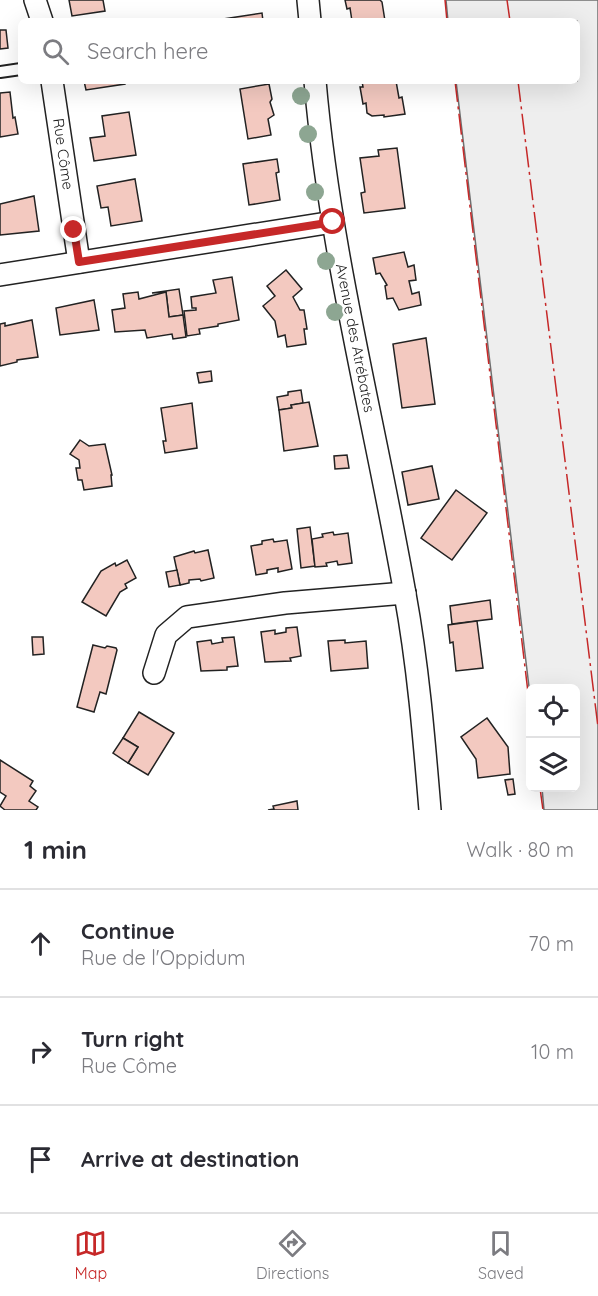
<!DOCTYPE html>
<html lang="en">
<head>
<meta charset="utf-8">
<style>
	:root { --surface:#fff; --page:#f2f2f3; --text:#2b2b33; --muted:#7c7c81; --line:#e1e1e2; --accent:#c62828 }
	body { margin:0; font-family:Quicksand,sans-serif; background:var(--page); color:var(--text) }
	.controls { position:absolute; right:18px; bottom:18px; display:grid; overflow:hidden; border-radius:9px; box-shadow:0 6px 24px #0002 }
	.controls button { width:54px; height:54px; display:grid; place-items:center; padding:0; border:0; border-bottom:2px solid var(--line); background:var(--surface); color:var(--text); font:30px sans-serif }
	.stop { position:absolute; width:18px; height:18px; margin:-14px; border:4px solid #c62828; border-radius:50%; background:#fff }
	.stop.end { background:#c62828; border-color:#fff; box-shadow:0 2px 6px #0008 }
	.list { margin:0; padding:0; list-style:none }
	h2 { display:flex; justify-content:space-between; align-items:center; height:78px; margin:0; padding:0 24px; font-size:26px }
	h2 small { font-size:20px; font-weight:400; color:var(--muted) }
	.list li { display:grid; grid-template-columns:39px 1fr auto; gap:18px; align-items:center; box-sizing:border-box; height:108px; padding:0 24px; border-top:2px solid var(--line) }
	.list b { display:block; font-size:22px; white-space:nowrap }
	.list p { margin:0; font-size:20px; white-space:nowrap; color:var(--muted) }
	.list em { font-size:20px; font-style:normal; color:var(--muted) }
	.icon { flex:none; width:33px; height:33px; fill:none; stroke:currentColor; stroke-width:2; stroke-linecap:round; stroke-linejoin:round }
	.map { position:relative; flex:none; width:598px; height:810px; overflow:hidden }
	.search { position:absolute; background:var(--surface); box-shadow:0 6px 24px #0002; left:18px; right:18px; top:18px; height:66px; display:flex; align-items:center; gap:15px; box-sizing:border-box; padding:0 21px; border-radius:9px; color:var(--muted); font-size:22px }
	.sheet { height:402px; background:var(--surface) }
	nav { display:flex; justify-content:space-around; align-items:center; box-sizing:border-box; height:84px; border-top:2px solid var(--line); background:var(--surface); font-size:16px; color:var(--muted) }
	nav a { display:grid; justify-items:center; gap:3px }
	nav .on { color:var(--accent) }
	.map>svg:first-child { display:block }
	.green { fill:#eee; stroke:#6f6f6f; stroke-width:1.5 }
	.building { fill:#f3c9c0; stroke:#222; stroke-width:1.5 }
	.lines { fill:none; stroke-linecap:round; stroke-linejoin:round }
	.lane-casing { stroke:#222; stroke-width:14 }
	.street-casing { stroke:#222; stroke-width:24 }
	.lane { stroke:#fff; stroke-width:10 }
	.street { stroke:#fff; stroke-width:21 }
	.power { stroke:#c62828; stroke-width:1.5; stroke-dasharray:21 4.5 3 4.5; stroke-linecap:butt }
	.tree { fill:#8da692 }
	.route { stroke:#c62828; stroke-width:8 }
	.labels { text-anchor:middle; stroke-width:4.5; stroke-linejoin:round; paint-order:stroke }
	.street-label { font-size:15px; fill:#222; stroke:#fff }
</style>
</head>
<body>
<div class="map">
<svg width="598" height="810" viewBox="0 0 598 810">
	<rect width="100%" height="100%" fill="#fff"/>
	<path class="green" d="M446,0H598V810H544L542,788H576V688H530V695L456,81H577V21H448Z"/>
	<g class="building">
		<path d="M69,0H103L105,11L72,16Z"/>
		<path d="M345,0H380L382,2L385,21H352L350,8L347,9Z"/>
		<path d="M262,13L263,21H217V20Z"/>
		<path d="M0,30H6L8,48L0,49Z"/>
		<path d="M84,81H125V84L86,90Z"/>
		<path d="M362,81H396L399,98L402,97L405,114L384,117V115L372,116L367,113L366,103L363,104L360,87H363Z"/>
		<path d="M269,84L272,99L270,102L274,115L268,119L271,135L248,139L240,89Z"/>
		<path d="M10,92L13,118L15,117L18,134L0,137V93Z"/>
		<path d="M129,112L136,155L94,161L90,138L105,136L102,116Z"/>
		<path d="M397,148L405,208L364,213L361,193L365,192L360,158L379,156L378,150Z"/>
		<path d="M277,159L279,172L276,173L280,200L249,205L243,164Z"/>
		<path d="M135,179L142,221L111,226L108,207L101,208L97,186Z"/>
		<path d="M34,196L39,231L0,235V204Z"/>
		<path d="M404,252L408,267L414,265L416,280L409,281L412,294L419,292L421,305L399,310L393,298L387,299L385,286L387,285L380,273L376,274L373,258Z"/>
		<path d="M286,270L302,289L293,297L300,310H304L307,329H304L306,344L287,347L285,335L278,337L275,321L263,306L275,296L267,286Z"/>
		<path d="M232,277L239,320L218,324V326L199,329L200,334L187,336L184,311L196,310V308H192L191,297L216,293L213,280Z"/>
		<path d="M179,289L183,315L169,317L166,292L152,293Z"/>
		<path d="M138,292L139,299L166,292L169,317L183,315L186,337L173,339L172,334L147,338L145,330L115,332L112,310L125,308L123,294Z"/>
		<path d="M94,300L99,330L60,335L56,308Z"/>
		<path d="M32,320L38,357L17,360V362L0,366V324L5,323V326Z"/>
		<path d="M426,338L435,404L402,408L393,344Z"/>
		<path d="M211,371L212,381L199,383L197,373Z"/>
		<path d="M301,390L303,403L291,405L292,408L279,410L277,397L288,395V392Z"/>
		<path d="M309,402L318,446L284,451L279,410L292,408L291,405Z"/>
		<path d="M192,403L197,448L165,453L163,441H166L161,408Z"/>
		<path d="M80,440L89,446L105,444L112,475H111L112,486L84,490L82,480H78L76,468H80L79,460L70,454Z"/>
		<path d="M347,455L349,468L335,469L334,456Z"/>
		<path d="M432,466L439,499L408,505L402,472Z"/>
		<path d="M456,490L487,513L452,560L421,538Z"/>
		<path d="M310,527L315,566L301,568L297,529Z"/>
		<path d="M333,532L334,535L348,533L352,563L338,565L337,561L326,563L327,566L315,567L312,539L323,537L322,534Z"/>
		<path d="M273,539L274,542L287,540L292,569L278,572V568L267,570V573L256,575L251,546L262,544V541Z"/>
		<path d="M208,550L214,578L201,581L200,579L189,580V583L180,585L174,557L194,551L195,553Z"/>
		<path d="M127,560L136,578L125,584L127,588L120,592L106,616L82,602L101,571L115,563L116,566Z"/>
		<path d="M177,570L180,585L169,587L166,572Z"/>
		<path d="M490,600L492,619L452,624L450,606Z"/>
		<path d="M477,621L483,668L456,671L453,642L450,643L448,625Z"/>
		<path d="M297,627L301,656L290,658L291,661L265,662L261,632L275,630V634L286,632V628Z"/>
		<path d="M32,637H43L44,654L33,655Z"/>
		<path d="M234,637L238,666L227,667V670L201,671L197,642L211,640L212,644L223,642L222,638Z"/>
		<path d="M345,640V643L366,641L368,668L331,671L328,641Z"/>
		<path d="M93,645L105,648L107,646L116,648L117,650L106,694L100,692L94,712L77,707Z"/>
		<path d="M139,712L174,733L148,775L128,763L138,747L123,738Z"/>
		<path d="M487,718L508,747L510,774L478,778L476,759L461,737Z"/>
		<path d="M123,738L138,747L128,763L113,753Z"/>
		<path d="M0,760L33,781L30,786L36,791L29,801L38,807L36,810H5L0,806L6,796L0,792Z"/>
		<path d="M513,779L515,794L508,795L505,780Z"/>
		<path d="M297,801L298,810H268L274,809L273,806Z"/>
	</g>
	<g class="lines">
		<g class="lane-casing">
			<path id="lane" d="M0,72L21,69"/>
		</g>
		<g class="street-casing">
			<g id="street">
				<path d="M35,0L42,21"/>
				<path d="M308,0L310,21"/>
				<path d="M52,81L79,262"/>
				<path d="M315,81C330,254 375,423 405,594C418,665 424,738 430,810"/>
				<path d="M0,275L333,222"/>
				<path d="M154,673L166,635L187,617L285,603L405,593"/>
			</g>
		</g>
		<use href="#lane" class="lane"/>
		<use href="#street" class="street"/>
		<g class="power">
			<path d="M445,0L447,21"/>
			<path d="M507,0L510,21"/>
			<path d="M455,81L530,709"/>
			<path d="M518,81L598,727"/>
			<path d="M540,788L543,810"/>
		</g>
	</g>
	<g class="tree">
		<circle cx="301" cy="96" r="9"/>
		<circle cx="308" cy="134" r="9"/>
		<circle cx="315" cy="192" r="9"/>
		<circle cx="326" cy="261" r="9"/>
		<circle cx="335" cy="312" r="9"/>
	</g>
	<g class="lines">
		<path class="route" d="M74,230L79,262L333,222"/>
	</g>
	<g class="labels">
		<g class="street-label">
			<text transform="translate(63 154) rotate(82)" y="5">Rue Côme</text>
			<text transform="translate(355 338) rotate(79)" y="5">Avenue des Atrébates</text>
		</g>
	</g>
</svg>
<div class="controls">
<button><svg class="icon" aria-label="locate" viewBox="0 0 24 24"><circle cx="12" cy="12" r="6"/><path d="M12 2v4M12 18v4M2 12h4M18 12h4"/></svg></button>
<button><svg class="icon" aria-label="layers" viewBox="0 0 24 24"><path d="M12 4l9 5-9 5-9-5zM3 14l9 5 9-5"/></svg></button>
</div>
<div class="stop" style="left:333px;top:222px"></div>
<div class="stop end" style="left:74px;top:230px"></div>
<div class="search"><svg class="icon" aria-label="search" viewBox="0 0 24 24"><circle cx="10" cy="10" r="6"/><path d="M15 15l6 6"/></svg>Search here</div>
</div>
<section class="sheet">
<h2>1 min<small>Walk · 80 m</small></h2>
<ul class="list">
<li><svg class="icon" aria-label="ahead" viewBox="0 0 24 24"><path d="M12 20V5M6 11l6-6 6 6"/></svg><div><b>Continue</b><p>Rue de l'Oppidum</p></div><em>70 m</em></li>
<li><svg class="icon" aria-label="right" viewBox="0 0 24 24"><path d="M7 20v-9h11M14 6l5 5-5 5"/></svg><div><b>Turn right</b><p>Rue Côme</p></div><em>10 m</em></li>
<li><svg class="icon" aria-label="arrive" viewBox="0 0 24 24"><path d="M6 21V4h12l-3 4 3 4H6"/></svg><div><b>Arrive at destination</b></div></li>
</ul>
</section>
<nav>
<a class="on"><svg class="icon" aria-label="map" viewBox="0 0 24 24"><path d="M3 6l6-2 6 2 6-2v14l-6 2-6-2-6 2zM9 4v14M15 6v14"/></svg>Map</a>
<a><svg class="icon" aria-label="directions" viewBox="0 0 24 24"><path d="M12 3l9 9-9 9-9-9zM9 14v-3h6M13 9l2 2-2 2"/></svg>Directions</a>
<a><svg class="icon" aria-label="saved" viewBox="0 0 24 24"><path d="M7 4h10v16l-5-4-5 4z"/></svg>Saved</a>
</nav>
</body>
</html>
